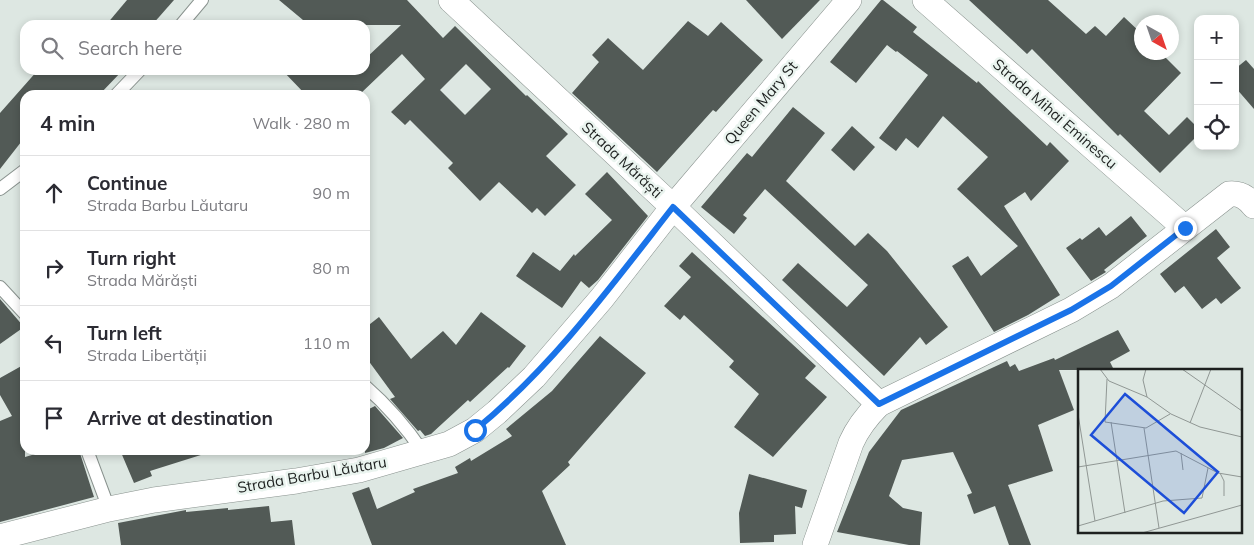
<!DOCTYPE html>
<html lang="en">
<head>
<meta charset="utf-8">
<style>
	:root { --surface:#fff; --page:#f7f7f7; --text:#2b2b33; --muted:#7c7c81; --line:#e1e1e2 }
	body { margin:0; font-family:Mulish,sans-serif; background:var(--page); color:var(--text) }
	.controls { position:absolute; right:15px; top:15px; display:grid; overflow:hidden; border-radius:10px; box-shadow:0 2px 8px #0003 }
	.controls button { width:45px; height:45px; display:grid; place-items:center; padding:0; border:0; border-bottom:1px solid var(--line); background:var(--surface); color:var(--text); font:25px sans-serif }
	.compass { position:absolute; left:1134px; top:15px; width:45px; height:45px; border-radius:50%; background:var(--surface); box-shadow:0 2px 8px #0003; rotate:140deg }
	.stop { position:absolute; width:15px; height:15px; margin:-11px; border:4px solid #1a73e8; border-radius:50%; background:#fff }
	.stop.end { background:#1a73e8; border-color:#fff; box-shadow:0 1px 5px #0008 }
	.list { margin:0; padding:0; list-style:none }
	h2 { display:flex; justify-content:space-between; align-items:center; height:65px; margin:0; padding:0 20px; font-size:21px }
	h2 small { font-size:16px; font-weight:400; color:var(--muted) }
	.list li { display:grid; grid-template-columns:32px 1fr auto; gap:15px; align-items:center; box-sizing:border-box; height:75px; padding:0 20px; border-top:1px solid var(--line) }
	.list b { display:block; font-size:19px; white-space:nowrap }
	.list p { margin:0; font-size:16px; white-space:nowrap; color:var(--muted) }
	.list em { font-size:16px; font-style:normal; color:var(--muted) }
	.icon { flex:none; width:28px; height:28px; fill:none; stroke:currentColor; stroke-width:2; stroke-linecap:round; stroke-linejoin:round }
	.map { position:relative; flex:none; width:1254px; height:545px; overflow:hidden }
	.search { position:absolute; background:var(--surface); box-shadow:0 2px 8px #0003; left:20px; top:20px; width:350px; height:55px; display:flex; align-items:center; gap:12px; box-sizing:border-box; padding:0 18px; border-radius:15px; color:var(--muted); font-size:19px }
	.panel { position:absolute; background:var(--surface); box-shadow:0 2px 8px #0003; left:20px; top:90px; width:350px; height:365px; border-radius:15px }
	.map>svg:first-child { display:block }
	.building { fill:#525a56; fill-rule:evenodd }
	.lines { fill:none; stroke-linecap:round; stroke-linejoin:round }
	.service-casing { stroke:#89928e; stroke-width:14 }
	.minor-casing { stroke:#89928e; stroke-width:26 }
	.service { stroke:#fff; stroke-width:12 }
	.minor { stroke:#fff; stroke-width:25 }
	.route { stroke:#1a73e8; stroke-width:6 }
	.labels { text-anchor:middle; stroke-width:5; stroke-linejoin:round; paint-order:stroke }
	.street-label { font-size:15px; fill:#1d201f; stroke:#eaf4ef }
	.inset-road { fill:none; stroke:#909794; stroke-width:1 }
	.view { fill:#1d4ed8; fill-opacity:0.15; stroke:#1d4ed8; stroke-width:2.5 }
	.inset-edge { fill:none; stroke:#1d201f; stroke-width:2.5 }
</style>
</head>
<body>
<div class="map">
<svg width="1254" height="545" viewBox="0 0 1254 545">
	<rect width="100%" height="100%" fill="#dde7e2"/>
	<g class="building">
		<path d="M127,0H174L152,25H106Z"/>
		<path d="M279,0H407L443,38L455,26L526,96L527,95L568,134L546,156L576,185L545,216L537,208L532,213L499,182L480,201L448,168L453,163L410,120L405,125L391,112L425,79L402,54L359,95H306L282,70H365V59L401,25H309ZM466,64L491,89L465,115L440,90Z"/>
		<path d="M746,0H820L782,39Z"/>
		<path d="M881,0H883L917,27L913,32L977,83L978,81L1047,146L1050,142L1069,161L1031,201L1025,192L1004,206L1060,295L1028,315L994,332L952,266L968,256L981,276L1018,246L957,189L988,157L943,116L918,148L906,138L896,151L879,138L928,75L897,51L896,52L887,45L856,83L830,62Z"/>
		<path d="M969,0H1048L1086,34L1095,26L1106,36L1124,17L1142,34V52H1160L1181,73L1144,111L1169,135L1187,117L1198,128V135L1160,173L1120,134L1118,136L1032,49L1027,54Z"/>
		<path d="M688,21L708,36L721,22L763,60L716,112L713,110L657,172L572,93L599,62L592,55L608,38L643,70Z"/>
		<path d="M1246,60L1254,69V109L1235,87V69Z"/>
		<path d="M38,70H123L99,95H25V137L0,169V113Z"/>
		<path d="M793,107L825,133L786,181L855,246L868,233L887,251L948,327L926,345L920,337L884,376L782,280L798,263L847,307L868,285L765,189L743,215L747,218L734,234L701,207L747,153L752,157Z"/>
		<path d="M852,126L875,147L854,171L831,150Z"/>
		<path d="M607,172L648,216L598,280L589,288L581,281L562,308L516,276L533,252L560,271L574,254L575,256L612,220L585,194Z"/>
		<path d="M1131,216L1147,236L1104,270L1106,272L1091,281L1066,248L1080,238L1082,240L1099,227L1106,236Z"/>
		<path d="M1216,229L1230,247L1217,258L1241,288L1221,304L1216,298L1202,309L1184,286L1175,293L1160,274Z"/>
		<path d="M692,252L816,366L805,378L827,397L773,457L734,427L759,394L729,367L734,361L684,315L680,320L664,306L691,277L679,266Z"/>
		<path d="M0,299L24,327L0,344Z"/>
		<path d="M481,312L526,346L509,368L508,367L470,402L468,400L431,434L425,436L420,430L418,431L390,399L395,397L365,356V328L379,317L411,359L443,331L456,345Z"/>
		<path d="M1118,330L1130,351L1110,362L1114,370H1059L1074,410L1038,425L1053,471L1008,485L1031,545H1009L995,506L974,514L967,495L972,493L953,452L902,460L889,496L903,508L922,512L920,545H909L837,532L869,452L901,410L1007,361L1010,367L1015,364L1019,371L1054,358L1055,360Z"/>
		<path d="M600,336L646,373L568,462L570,465L542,491L566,545H372L352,493L369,487L377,509L415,492L413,489L458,473L455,467L470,458L471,461L512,436L506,429L552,391Z"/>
		<path d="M25,364V457L49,450H79L94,497L0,522V421L12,416L0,395V378Z"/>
		<path d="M375,406L403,438L384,448L365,453V411Z"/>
		<path d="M120,450H204V454L150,471L152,476L134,483Z"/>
		<path d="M749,474L807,490L802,508L795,506L796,534L774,535V542L740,543L739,513Z"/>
		<path d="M269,506L271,522L292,520L295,545H121L118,523L186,510V512L228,508V510Z"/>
	</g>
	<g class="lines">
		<g class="service-casing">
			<g id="service">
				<path d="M181,25L202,0"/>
				<path d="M116,95L140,70"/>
				<path d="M0,189L25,170"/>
				<path d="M0,287L25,314"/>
				<path d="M365,386C388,406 406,427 423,452"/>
				<path d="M87,450L109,509"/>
			</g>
		</g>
		<g class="minor-casing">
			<g id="minor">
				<path d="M451,0L673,207L879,404"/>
				<path d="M925,0L1185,228"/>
				<path d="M0,537L109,509L154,500L296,481L359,470L449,444L475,430L497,412L534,377L602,298L673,207L849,0"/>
				<path d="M815,545L851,443C858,427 867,416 879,404L1071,310L1111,286L1229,194C1240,193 1247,197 1254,206"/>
			</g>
		</g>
		<use href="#service" class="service"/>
		<use href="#minor" class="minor"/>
	</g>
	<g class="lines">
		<path class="route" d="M475,430C553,366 612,285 673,207L879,404L1071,310L1111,286L1185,228"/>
	</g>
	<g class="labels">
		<g class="street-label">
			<text transform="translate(761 103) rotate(-50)" y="5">Queen Mary St</text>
			<text transform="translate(1055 114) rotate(41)" y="5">Strada Mihai Eminescu</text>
			<text transform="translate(622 160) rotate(43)" y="5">Strada Mărăști</text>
			<text transform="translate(312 475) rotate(-10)" y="5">Strada Barbu Lăutaru</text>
		</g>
	</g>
	<g transform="translate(1078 369)">
		<rect width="164" height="164" fill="#dde7e2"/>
		<path class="inset-road" d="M22,0L31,12L69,28L93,45L122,58L164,68M68,0L65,11L69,28M104,0L164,42M29,10L27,53L68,59L92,45M0,45L17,152M33,53L47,144M112,54L133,0M66,59L81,159M103,84L105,101M0,98L98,82L140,104L164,108M142,104L146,112V127M0,157L85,132L124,129L130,99M64,164L164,136"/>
		<path class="view" d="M47,25L140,103L106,144L13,66Z"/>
		<rect width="164" height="164" class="inset-edge"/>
	</g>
</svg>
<div class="controls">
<button>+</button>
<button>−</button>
<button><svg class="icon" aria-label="locate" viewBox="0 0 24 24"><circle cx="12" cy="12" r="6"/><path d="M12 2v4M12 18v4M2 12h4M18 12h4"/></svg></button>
</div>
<svg class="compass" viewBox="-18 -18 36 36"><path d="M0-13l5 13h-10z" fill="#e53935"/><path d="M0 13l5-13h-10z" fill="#7c7c81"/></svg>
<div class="stop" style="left:475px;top:430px"></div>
<div class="stop end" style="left:1185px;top:228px"></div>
<div class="search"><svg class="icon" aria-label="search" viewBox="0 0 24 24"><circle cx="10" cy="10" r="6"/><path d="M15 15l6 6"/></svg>Search here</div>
<section class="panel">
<h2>4 min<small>Walk · 280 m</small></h2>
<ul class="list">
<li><svg class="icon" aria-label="ahead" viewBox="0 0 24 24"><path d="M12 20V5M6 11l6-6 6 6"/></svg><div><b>Continue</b><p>Strada Barbu Lăutaru</p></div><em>90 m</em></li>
<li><svg class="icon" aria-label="right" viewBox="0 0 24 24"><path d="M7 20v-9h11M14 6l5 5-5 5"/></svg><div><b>Turn right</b><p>Strada Mărăști</p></div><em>80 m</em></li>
<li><svg class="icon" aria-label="left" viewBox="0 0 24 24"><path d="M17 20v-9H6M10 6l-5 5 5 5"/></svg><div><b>Turn left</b><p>Strada Libertății</p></div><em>110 m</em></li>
<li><svg class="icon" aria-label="arrive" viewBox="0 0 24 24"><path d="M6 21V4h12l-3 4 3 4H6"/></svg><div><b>Arrive at destination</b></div></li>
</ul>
</section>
</div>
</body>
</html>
